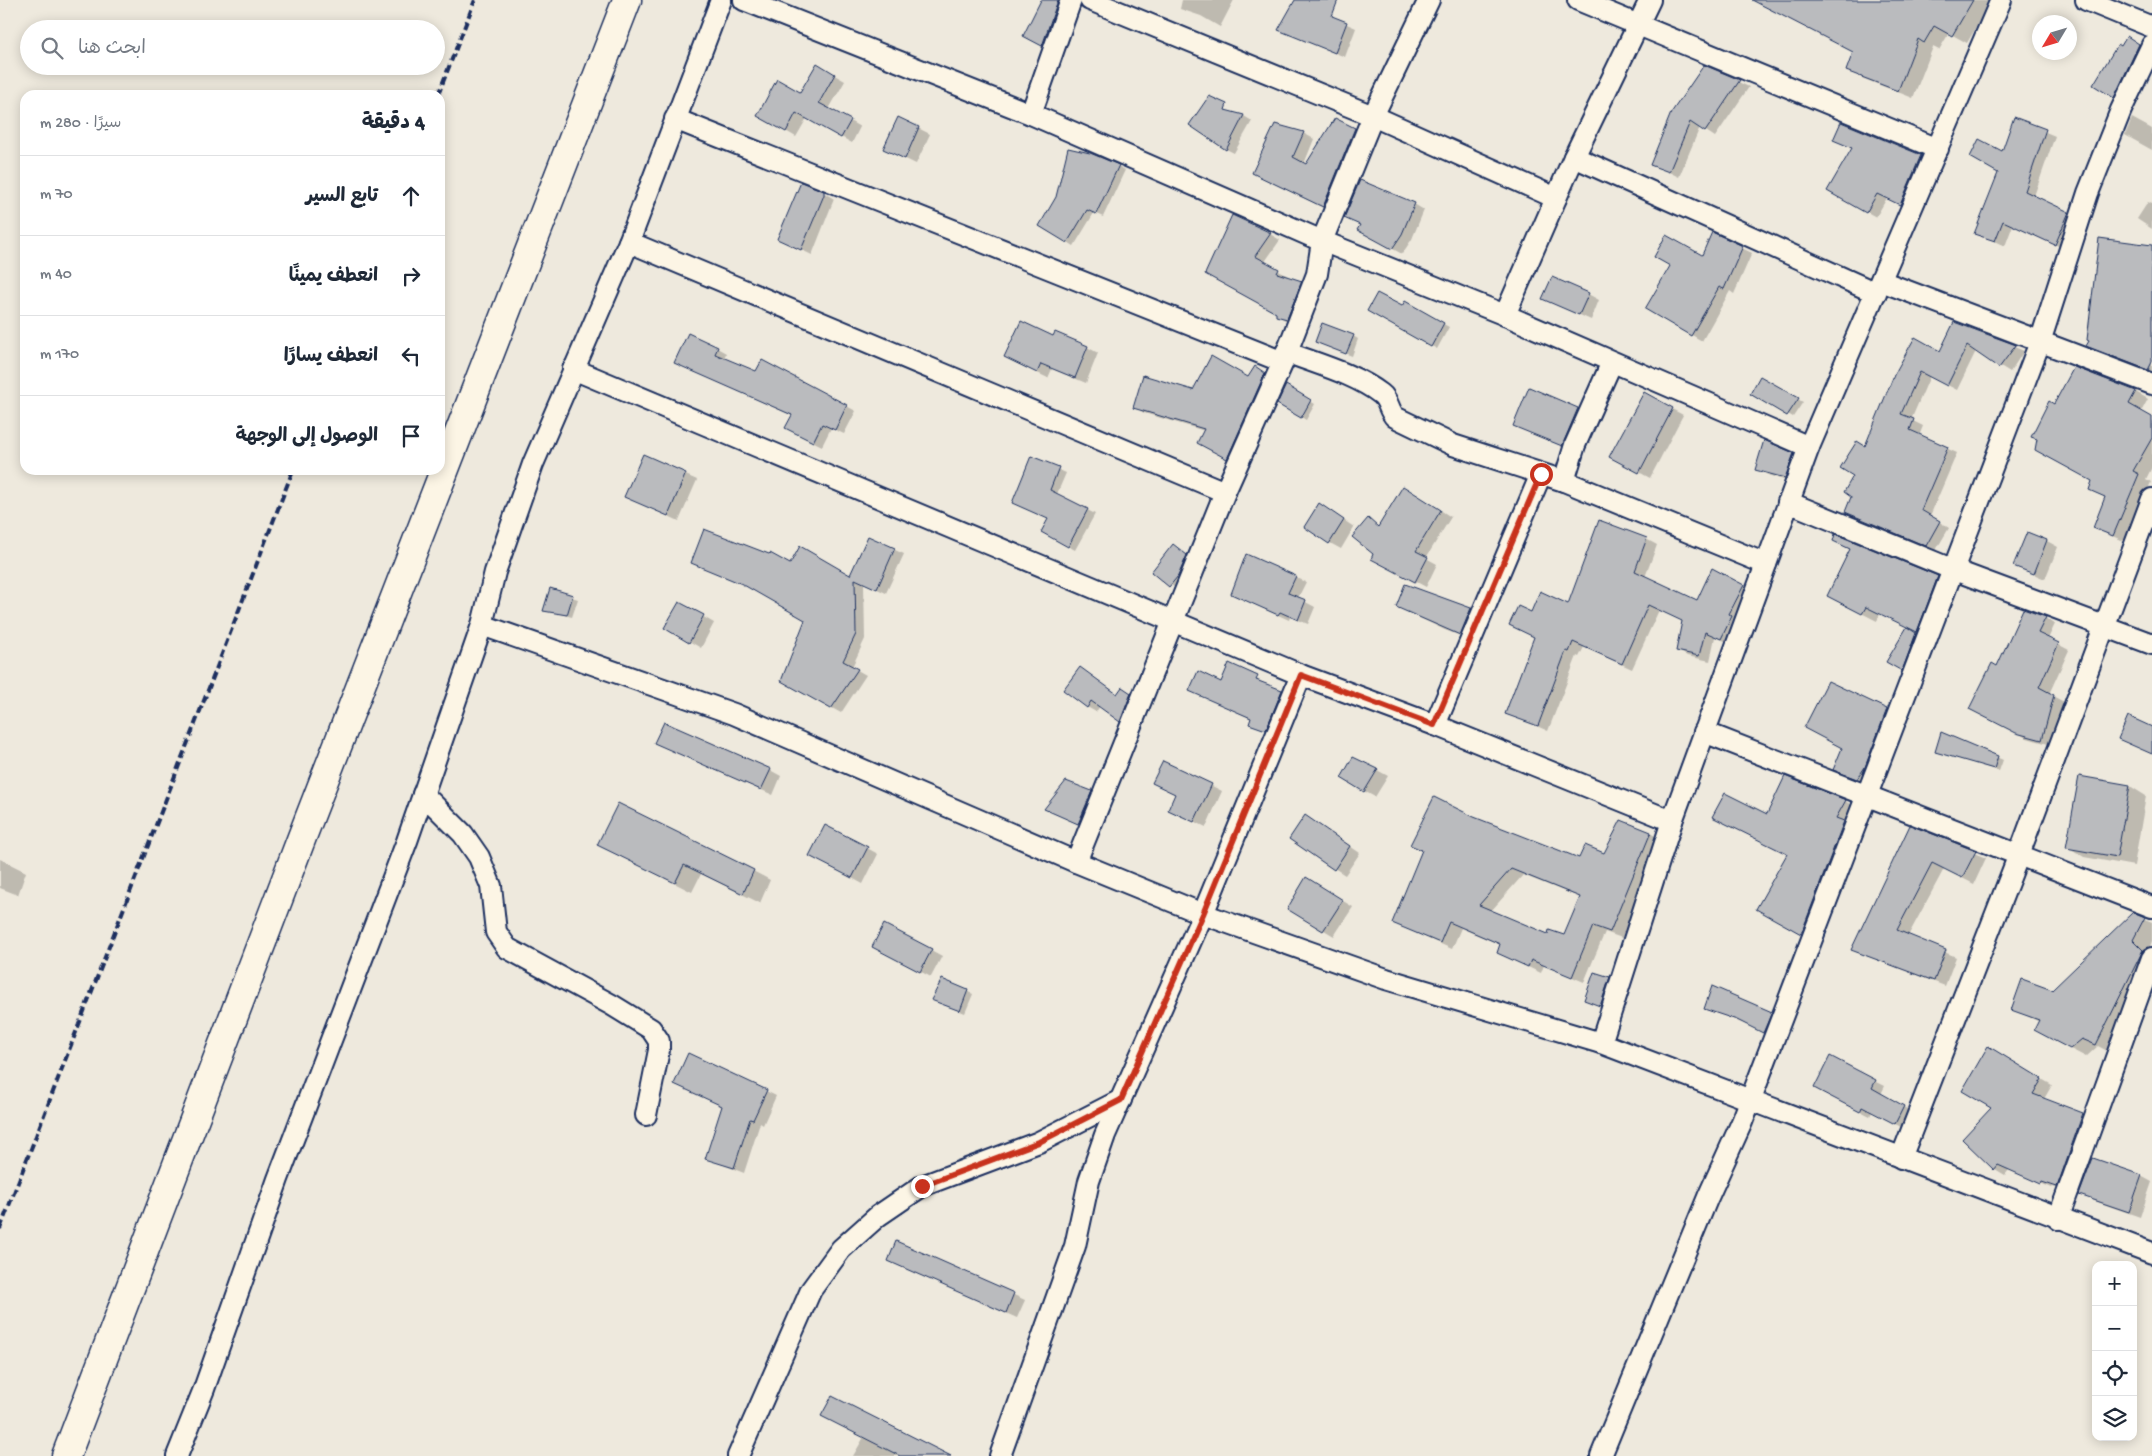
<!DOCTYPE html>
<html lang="ar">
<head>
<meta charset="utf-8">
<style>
	:root { --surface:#fff; --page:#f6f6f7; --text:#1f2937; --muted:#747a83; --line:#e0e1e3 }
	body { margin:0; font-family:"Gochi Hand","Playpen Sans Arabic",sans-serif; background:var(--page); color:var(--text); direction:rtl }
	.controls { position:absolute; right:15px; bottom:15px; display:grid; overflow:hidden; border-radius:10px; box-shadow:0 2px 12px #0003 }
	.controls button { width:45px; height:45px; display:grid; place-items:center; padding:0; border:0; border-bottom:1px solid var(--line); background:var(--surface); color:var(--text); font:25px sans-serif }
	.compass { position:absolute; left:2032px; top:15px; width:45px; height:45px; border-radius:50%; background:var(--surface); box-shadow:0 2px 12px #0003; rotate:232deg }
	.stop { position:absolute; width:15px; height:15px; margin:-11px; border:4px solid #c8321e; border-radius:50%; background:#fff }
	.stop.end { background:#c8321e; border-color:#fff; box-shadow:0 1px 5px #0008 }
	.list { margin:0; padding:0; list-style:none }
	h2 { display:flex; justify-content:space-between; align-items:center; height:65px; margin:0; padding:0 20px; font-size:21px }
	h2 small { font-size:16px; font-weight:400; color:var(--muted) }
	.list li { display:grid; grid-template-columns:32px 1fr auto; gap:15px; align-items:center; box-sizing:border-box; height:80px; padding:0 20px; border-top:1px solid var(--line) }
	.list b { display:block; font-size:19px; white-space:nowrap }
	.list em { font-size:16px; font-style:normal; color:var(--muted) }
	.icon { flex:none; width:28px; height:28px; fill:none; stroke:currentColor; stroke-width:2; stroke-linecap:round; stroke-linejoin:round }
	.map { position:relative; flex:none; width:2152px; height:1456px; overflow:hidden; direction:ltr }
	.search { position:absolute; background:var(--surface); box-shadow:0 2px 12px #0003; left:20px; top:20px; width:425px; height:55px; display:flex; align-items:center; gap:12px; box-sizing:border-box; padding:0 18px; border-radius:28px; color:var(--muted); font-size:19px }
	.panel { position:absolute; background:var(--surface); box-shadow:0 2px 12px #0003; left:20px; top:90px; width:425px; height:385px; border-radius:15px; direction:rtl }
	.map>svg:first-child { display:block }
	.shadow { fill:#0003; fill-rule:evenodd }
	.building { fill:#babbbe; stroke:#1b2f5e; fill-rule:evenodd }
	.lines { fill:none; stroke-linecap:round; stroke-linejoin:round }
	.street-casing { stroke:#1b2f5e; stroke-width:24 }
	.secondary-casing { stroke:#1b2f5e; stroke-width:31 }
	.street { stroke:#fcf5e5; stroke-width:20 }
	.secondary { stroke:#fcf5e5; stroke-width:28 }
	.rail { stroke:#1b2f5e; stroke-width:4; stroke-dasharray:8 4; stroke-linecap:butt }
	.route { stroke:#c8321e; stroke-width:6 }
</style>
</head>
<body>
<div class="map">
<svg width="2152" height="1456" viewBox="0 0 2152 1456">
	<rect width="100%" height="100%" fill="#eee9dd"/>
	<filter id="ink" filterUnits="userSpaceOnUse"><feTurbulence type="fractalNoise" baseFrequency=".02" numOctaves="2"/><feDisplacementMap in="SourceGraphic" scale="10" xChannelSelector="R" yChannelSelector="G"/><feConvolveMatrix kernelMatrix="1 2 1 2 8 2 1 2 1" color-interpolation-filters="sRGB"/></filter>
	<g filter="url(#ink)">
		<g class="shadow">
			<path d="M1042,0H1073L1053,51L1035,42Z"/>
			<path d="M1182,0H1234L1220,27L1201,16L1180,9Z"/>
			<path d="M1779,0H1992L1967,43L1949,33L1939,50L1933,47L1913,98L1862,78L1848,70L1854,52Z"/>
			<path d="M1315,10L1356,28L1345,57L1279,30Z"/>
			<path d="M2139,44L2150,51L2125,103L2114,97L2122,48Z"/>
			<path d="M817,65L845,81L829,109L860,127L852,143L807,118L796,137L758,115L801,94Z"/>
			<path d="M1704,66L1749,87L1715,137L1700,127L1679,177L1652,164Z"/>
			<path d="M1208,106L1244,116L1252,121L1234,153L1226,149Z"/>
			<path d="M898,118L930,134L916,164L885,149Z"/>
			<path d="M2132,118L2152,129V150L2125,135Z"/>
			<path d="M2015,119L2055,136L2034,196L2078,218L2065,249L2013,225L2005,246L1976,233L2000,172L2003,153Z"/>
			<path d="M1336,120L1366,135L1334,213L1253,173L1303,133L1314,139L1304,164L1307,166Z"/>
			<path d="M1842,123L1931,162L1910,210L1887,198L1876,217L1829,191L1853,149L1835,139Z"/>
			<path d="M1118,166L1125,170L1103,217L1094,213L1074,246L1041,225L1058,197Z"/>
			<path d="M823,192L834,199L812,255L779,239Z"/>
			<path d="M2148,202L2152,204V229L2137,219Z"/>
			<path d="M1414,204L1424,210L1412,239L1402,254L1359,230Z"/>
			<path d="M1270,234L1280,240L1264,263L1288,276L1287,278L1311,288L1297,324L1287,321L1277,315L1278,312L1217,279Z"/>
			<path d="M1713,234L1752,253L1734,294L1730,291L1702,341L1646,308L1702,257Z"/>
			<path d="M2152,246V372L2088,346Z"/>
			<path d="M1588,294L1599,300L1591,320L1544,299Z"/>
			<path d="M1405,303L1449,327L1437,349L1368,310L1402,308Z"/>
			<path d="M1955,323L2024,351L2010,372L1976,351L1957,390L1930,376L1911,420L1923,426L1919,436L1957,453L1930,516L1949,528L1936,550L1846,512L1853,496L1855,476L1895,375L1940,352Z"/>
			<path d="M1353,336L1358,339L1352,356L1316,342Z"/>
			<path d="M1054,338L1087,347L1098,353L1086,383L1052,369L1048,378L1016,363Z"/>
			<path d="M717,348L726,353L724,359L757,373L762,362L856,411L844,434L831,428L822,446L796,433L793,416L685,367Z"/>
			<path d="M1255,368L1274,379L1237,463L1208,448L1205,431L1144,413L1135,407L1249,379Z"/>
			<path d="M2075,369L2136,392L2148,399L2141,412L2152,418V467L2146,479L2151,482L2126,542L2094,528L2106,498L2090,490L2094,481L2055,406Z"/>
			<path d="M1760,378L1803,402L1793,417L1752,393Z"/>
			<path d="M1286,387L1315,404L1306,420L1279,403Z"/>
			<path d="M1530,389L1589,416L1573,451L1515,425Z"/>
			<path d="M1644,394L1683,415L1650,478L1622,463Z"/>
			<path d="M1793,455L1804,461L1796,484L1768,475L1757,469Z"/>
			<path d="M643,456L697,480L679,521L626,496Z"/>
			<path d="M1032,458L1066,473L1057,494L1095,514L1075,550L1042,532L1049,519L1013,503Z"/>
			<path d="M1414,493L1451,517L1426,558L1437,564L1426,587L1383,564L1375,554L1368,520L1379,527Z"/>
			<path d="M1330,511L1354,527L1341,549L1330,543Z"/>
			<path d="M868,538L904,554L886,593L864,583L865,639L852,667L866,675L841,713L783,681L806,620L752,588L692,562L789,566L850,576Z"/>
			<path d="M1646,539L1657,545L1645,577L1697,601L1743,586L1754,592L1732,644L1715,637L1710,661L1687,656L1677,650L1683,621L1659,610L1632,669L1584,647L1579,657L1577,656L1548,731L1507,713L1535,637L1510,625L1531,613L1569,606Z"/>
			<path d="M1834,541L1937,577L1952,586L1931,639L1909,628L1908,630L1926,641L1913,676L1888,662L1908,627L1880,614L1877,621L1828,596L1851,550Z"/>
			<path d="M2047,541L2058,547L2045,579L2015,566Z"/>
			<path d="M1174,546L1197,562L1181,592L1152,572Z"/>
			<path d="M1295,577L1306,582L1298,598L1315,607L1308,624L1290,617L1289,620L1243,599Z"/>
			<path d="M1406,586L1471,610L1482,616L1471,640L1445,630L1397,607Z"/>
			<path d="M550,590L578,599L572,617L544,610Z"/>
			<path d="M679,603L714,623L701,648L666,628Z"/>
			<path d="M2045,618L2055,624L2048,639L2069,650L2049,694L2064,702L2052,745L2027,738L1980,714L1998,667Z"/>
			<path d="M1230,665L1292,698L1277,735L1250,723L1252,719L1191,691L1221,683Z"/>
			<path d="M1081,669L1118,695L1131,693L1139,699L1128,725L1100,706L1096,712L1087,707Z"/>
			<path d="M1887,710L1898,716L1869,784L1835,769Z"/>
			<path d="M1942,733L2003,760L1999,771L1937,752Z"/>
			<path d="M667,748L770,770L781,776L773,795Z"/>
			<path d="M1164,762L1222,791L1206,827L1181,815L1177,794Z"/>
			<path d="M1377,770L1388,776L1375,797L1364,791Z"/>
			<path d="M2130,786L2146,796L2134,866L2084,857L2068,847Z"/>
			<path d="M1091,792L1100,797L1087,828L1046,809Z"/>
			<path d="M1845,801L1857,808L1814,940L1757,908L1788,854L1767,815Z"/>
			<path d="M1474,818L1580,859L1605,855L1650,833L1662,840L1622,938L1605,932L1584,982L1544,965L1541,973L1510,959L1498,953L1501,945L1461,928L1452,949L1393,923L1423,851L1411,845ZM1523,875L1581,898L1565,937L1548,936L1491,911Z"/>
			<path d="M1316,823L1360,853L1345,875L1334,868Z"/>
			<path d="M1911,827L1986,858L1974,884L1944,869L1908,936L1956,957L1945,986L1864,955L1853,949Z"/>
			<path d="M599,845L753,871L770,880L760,903L701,874L692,892Z"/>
			<path d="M867,848L878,854L863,884L822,862Z"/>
			<path d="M0,859L26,872L18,895L0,888Z"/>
			<path d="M1317,885L1353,907L1334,936L1324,930Z"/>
			<path d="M2133,914L2152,922V941L2111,1053L2098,1046L2086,1057L2051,1039L2040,1022L2012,1009L2053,991Z"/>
			<path d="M885,925L942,956L931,977L885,953Z"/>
			<path d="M1609,978L1614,981L1606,1008L1591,1002Z"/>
			<path d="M942,981L973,994L965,1013L937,1002Z"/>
			<path d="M1706,1008L1771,1013L1776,1016L1769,1034Z"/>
			<path d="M1988,1048L2052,1085L2044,1099L2093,1120L2067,1192L2053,1187L2052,1188L2009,1170L2005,1175L1995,1169Z"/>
			<path d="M1875,1081L1885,1086L1881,1094L1914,1113L1905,1129L1872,1112L1870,1116L1826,1093Z"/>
			<path d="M676,1084L766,1091L776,1096L763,1125L760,1123L744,1173L706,1158L723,1106Z"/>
			<path d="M2141,1176L2152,1182L2140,1217L2092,1200L2081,1194Z"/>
			<path d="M897,1243L1025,1300L1017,1318L889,1261Z"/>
			<path d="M864,1437L948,1456H853Z"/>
		</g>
		<g class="building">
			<path d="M1041,0H1058L1042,46L1023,36Z"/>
			<path d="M1295,0H1338L1332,16L1347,22L1335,53L1278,30Z"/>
			<path d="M1752,0H1973L1952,36L1934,26L1924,43L1918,39L1898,91L1846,71L1853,52Z"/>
			<path d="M2127,36L2139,44L2114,98L2093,85L2118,44L2121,46Z"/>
			<path d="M817,63L835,74L819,103L851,120L841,138L796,113L786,132L757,116L777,79L800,92Z"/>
			<path d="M1704,65L1740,80L1705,132L1690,122L1669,172L1650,165L1671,113Z"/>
			<path d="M1209,96L1227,104L1225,110L1244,115L1226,150L1189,125Z"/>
			<path d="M898,117L919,127L905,159L883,149Z"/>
			<path d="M2014,117L2046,129L2025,191L2069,212L2055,245L2003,221L1995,241L1974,234L1998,173L1970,157L1979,139L2002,151Z"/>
			<path d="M1335,118L1355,128L1323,207L1252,173L1275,124L1304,132L1293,157L1306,164Z"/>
			<path d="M1841,122L1921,155L1900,205L1877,194L1866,213L1827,191L1852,148L1833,140Z"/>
			<path d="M1068,148L1090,153L1119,165L1096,214L1087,210L1067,243L1039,226L1056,197Z"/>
			<path d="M1360,180L1415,203L1402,234L1392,249L1357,230L1360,225L1344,218Z"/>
			<path d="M801,182L824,191V195L801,250L777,239Z"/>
			<path d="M1232,215L1271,233L1255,256L1279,269L1277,273L1302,281L1287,319L1276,316V313L1205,274Z"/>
			<path d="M1712,232L1743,246L1724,289L1719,287L1691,336L1645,309L1670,266L1654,257L1666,235L1702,255Z"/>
			<path d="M2099,238L2152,245V362L2148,370L2086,346L2089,341L2087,340Z"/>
			<path d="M1552,277L1589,293L1579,315L1542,299Z"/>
			<path d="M1377,293L1402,306L1405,301L1444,323L1431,347L1367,311Z"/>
			<path d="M1021,321L1053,336L1055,332L1088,346L1075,378L1041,364L1037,373L1004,357Z"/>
			<path d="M1954,322L2016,345L1999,368L1967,346L1947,386L1920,372L1901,414L1914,419L1910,430L1948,447L1921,510L1940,521L1926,546L1845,512L1851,497L1844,492L1853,476L1840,468L1857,441L1865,446L1894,375L1915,337L1940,351Z"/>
			<path d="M1322,323L1354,335L1346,354L1315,342Z"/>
			<path d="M688,333L718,347L715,354L756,371L762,360L847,405L835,430L822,424L813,442L785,428L792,415L674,363Z"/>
			<path d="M1211,356L1248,377L1255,366L1265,373L1227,459L1197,443L1204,429L1133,408L1143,375L1193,390Z"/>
			<path d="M2074,367L2136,391L2129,404L2152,417V438L2133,471L2139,474L2113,536L2093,528L2105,497L2089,490L2092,481L2035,450L2037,439L2031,437L2049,401L2054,404Z"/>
			<path d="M1760,376L1799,398L1787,416L1750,394Z"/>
			<path d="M1286,385L1311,400L1301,418L1277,404Z"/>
			<path d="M1529,387L1578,408L1562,446L1513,426Z"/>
			<path d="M1644,392L1673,408L1639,473L1609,457Z"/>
			<path d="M1764,440L1794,453L1785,478L1755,470Z"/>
			<path d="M643,454L686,473L668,516L624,497Z"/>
			<path d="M1031,456L1059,467L1050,490L1088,509L1068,547L1041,532L1048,519L1012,503Z"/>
			<path d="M1403,486L1441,510L1416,551L1428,557L1415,582L1371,559L1373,554L1352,537L1368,518L1378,527Z"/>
			<path d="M1319,503L1344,520L1329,544L1304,527Z"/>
			<path d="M1599,520L1647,538L1635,571L1697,600L1712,568L1744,585L1729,614L1732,616L1721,639L1705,632L1699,656L1676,651L1682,621L1648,605L1622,664L1573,642L1569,652L1566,651L1538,726L1505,714L1534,637L1509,625L1518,606L1531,612L1540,591L1568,604Z"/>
			<path d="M704,529L769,554L770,553L790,564L800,546L850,575L868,536L895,548L877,589L855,579L856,634L843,661L858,669L831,709L781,681L805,620L742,584L691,563Z"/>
			<path d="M2027,532L2047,540L2034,574L2013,566Z"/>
			<path d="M1835,534L1938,576L1917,632L1866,607L1862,614L1827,596L1850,549L1833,541Z"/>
			<path d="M1173,544L1187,555L1178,576L1169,587L1151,572Z"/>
			<path d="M1246,554L1296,576L1288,593L1306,600L1298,620L1280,612L1278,615L1231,594Z"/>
			<path d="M1405,584L1471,608L1460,635L1396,607Z"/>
			<path d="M550,588L573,595L567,615L543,611Z"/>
			<path d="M679,602L704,615L689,643L664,628Z"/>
			<path d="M2023,609L2046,617L2038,633L2059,643L2039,687L2054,695L2042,740L2016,733L1969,709L1992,663L1997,666Z"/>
			<path d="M1907,627L1916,633L1902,671L1886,662Z"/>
			<path d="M1229,663L1258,676L1256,680L1282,690L1266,730L1249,724L1251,718L1189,691L1198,671L1221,682Z"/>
			<path d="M1080,667L1117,694L1122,687L1131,693L1120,722L1091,701L1087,708L1063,690Z"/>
			<path d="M1828,681L1887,709L1865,767L1857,779L1833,770L1842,748L1804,728Z"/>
			<path d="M2128,716L2152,727V754L2118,739Z"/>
			<path d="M664,722L771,769L761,790L654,743Z"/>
			<path d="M1941,732L1998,756L1994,769L1935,752Z"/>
			<path d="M1353,757L1378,769L1364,792L1341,778Z"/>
			<path d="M1163,761L1212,784L1194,822L1168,810L1175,794L1152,783Z"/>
			<path d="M1785,776L1846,800L1836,818L1844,821L1801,934L1756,909L1787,854L1712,817L1725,793L1767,814Z"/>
			<path d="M2079,776L2130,785L2117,857L2066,848Z"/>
			<path d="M1066,781L1092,791L1078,824L1044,809Z"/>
			<path d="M1434,797L1474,817L1579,858L1585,845L1604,853L1621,820L1651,832L1610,932L1593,926L1572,977L1531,960L1528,967L1497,953L1500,944L1449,922L1440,943L1392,923L1422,850L1410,845ZM1511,869L1580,897L1564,935L1549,930L1548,934L1479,905Z"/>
			<path d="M618,803L754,870L743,894L684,865L675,883L597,845Z"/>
			<path d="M1305,815L1350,846L1334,870L1289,839Z"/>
			<path d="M825,825L868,847L852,878L809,856Z"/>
			<path d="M1910,825L1976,851L1962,878L1932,863L1897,930L1946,950L1934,981L1851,950Z"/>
			<path d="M1306,877L1343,900L1323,931L1287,909Z"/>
			<path d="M2133,912L2145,917L2133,940L2143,950L2096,1045L2082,1039L2070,1049L2034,1030L2039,1020L2011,1010L2022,979L2052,990Z"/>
			<path d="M884,924L932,949L920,972L872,947Z"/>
			<path d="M1594,972L1610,977L1600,1006L1584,1000Z"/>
			<path d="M942,979L968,990L960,1011L931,1000Z"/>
			<path d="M1712,986L1772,1012L1763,1033L1737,1020L1704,1009Z"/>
			<path d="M1988,1046L2042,1079L2033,1094L2083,1113L2057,1187L2042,1182L2041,1184L1998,1165L1994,1170L1962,1139L1991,1108L1962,1091Z"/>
			<path d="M688,1053L767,1090L753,1120L750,1119L734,1168L705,1159L722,1106L674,1084Z"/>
			<path d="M1830,1056L1876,1080L1872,1088L1904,1106L1895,1124L1862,1107L1860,1112L1814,1088Z"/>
			<path d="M2093,1158L2142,1175L2129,1212L2079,1195Z"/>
			<path d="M896,1241L1014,1293L1006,1313L888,1261Z"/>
			<path d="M832,1396L951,1456H900L821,1416Z"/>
		</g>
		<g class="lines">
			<g class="street-casing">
				<g id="street">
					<path d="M744,0L1031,114L1322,241L1505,315L1809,447"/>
					<path d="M1090,0L1373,116L1556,198"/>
					<path d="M1578,0L1938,149"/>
					<path d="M2086,0L2152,27"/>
					<path d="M1031,114L1071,0"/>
					<path d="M675,119L1283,362"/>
					<path d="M1574,157L1876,293"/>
					<path d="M629,242L1225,492"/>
					<path d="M1881,281L2152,384"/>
					<path d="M1505,315L1574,157L1650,0"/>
					<path d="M1286,352C1317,364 1355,374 1381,394C1389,400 1388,410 1395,417L1453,445L1564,481L1766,564"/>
					<path d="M573,369L1301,675L1435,725L1672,821"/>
					<path d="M1564,481L1575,445L1612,362"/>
					<path d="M1788,502L1954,570L2152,644"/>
					<path d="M482,625L734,714L1076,862L1203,914L1386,979L1601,1043L2152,1253"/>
					<path d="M1435,725L1541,474"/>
					<path d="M1704,732L2152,907"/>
					<path d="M423,794L463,834L479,857L491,886L496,932L507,948L612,1005L651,1029L659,1041V1050L646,1115"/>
					<path d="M1076,862L1225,492L1283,362L1317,274L1322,241L1373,116L1429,0"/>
					<path d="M1601,1043L1672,821L1809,447L2001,0"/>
					<path d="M1901,1158L2018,857L2152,499"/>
					<path d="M2058,1219L2152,958"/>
					<path d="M177,1456L204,1389L278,1179L407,841L482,625L495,572L533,464L629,242L721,0"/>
					<path d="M738,1456L811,1290L841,1249L878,1216L922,1186L1039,1142L1121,1100"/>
					<path d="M1000,1456L1075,1246L1089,1181L1105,1135L1203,914L1301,675"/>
					<path d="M1601,1456L1708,1197L1742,1122L2040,342L2088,193L2121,110L2152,45"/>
				</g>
			</g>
			<g class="secondary-casing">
				<path id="secondary" d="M66,1456L302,837L627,0"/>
			</g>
			<use href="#street" class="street"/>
			<use href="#secondary" class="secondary"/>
			<g class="rail">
				<path d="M438,95L475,0"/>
				<path d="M0,1229L293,470"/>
			</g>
		</g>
	</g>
	<g class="lines" filter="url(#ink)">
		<path class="route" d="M922,1186L1039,1142L1121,1100L1203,914L1301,675L1434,725L1541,474"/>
	</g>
</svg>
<div class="controls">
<button>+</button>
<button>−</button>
<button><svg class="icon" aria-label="locate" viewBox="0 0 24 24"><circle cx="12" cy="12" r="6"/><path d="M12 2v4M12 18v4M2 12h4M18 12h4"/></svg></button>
<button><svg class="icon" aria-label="layers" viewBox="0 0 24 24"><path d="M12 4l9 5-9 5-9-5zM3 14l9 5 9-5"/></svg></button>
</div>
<svg class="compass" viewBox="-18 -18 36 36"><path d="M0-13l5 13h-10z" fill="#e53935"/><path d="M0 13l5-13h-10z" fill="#747a83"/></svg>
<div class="stop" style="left:1541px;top:474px"></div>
<div class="stop end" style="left:922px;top:1186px"></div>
<div class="search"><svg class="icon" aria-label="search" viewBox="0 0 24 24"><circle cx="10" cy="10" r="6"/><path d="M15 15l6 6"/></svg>ابحث هنا</div>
<section class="panel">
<h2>4 دقيقة<small>سيرًا · 280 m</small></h2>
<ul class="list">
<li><svg class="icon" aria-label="ahead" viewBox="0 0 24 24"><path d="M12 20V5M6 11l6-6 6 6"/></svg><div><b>تابع السير</b></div><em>70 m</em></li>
<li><svg class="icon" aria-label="right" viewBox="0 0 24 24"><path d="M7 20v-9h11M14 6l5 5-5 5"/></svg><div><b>انعطف يمينًا</b></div><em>40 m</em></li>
<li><svg class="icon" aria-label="left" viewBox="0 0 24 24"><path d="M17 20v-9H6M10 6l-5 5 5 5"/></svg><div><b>انعطف يسارًا</b></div><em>170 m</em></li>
<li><svg class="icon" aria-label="arrive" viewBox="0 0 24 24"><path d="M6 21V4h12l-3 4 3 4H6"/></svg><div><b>الوصول إلى الوجهة</b></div></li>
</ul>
</section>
</div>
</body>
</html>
